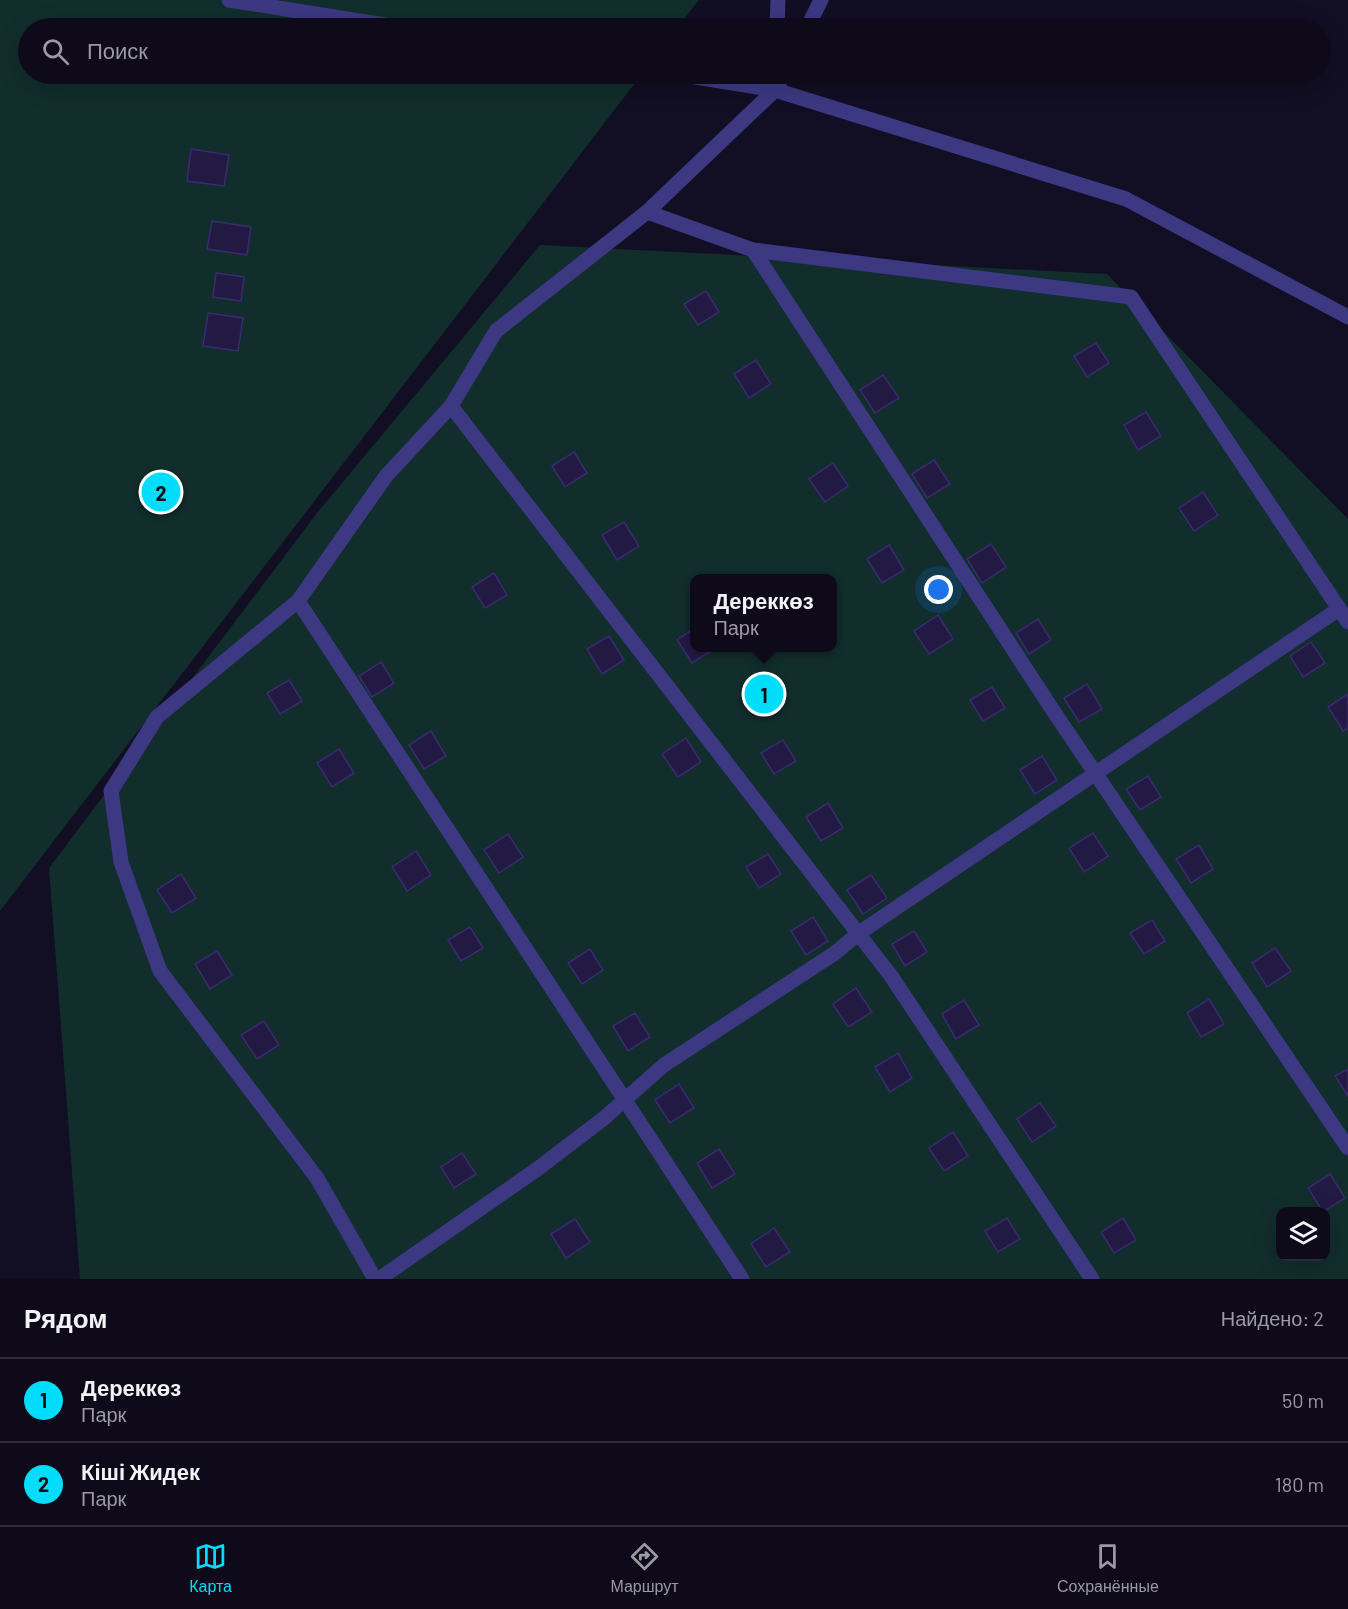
<!DOCTYPE html>
<html lang="ru">
<head>
<meta charset="utf-8">
<style>
	:root { --surface:#0e0a1a; --page:#1c1827; --text:#f1f3f6; --muted:#9b9aa2; --line:#2e2b39; --accent:#00ddfa }
	body { margin:0; font-family:Barlow,sans-serif; background:var(--page); color:var(--text) }
	.controls { position:absolute; right:18px; bottom:18px; display:grid; overflow:hidden; border-radius:12px; box-shadow:0 6px 24px #0002 }
	.controls button { width:54px; height:54px; display:grid; place-items:center; padding:0; border:0; border-bottom:2px solid var(--line); background:var(--surface); color:var(--text); font:30px sans-serif }
	.you { position:absolute; left:939px; top:590px; width:21px; height:21px; margin:-15px; border:4px solid #fff; border-radius:50%; background:#1a73e8; box-shadow:0 0 0 9px #1a73e833 }
	.badge { display:grid; place-items:center; width:39px; height:39px; border-radius:50%; background:var(--accent); color:#111; font-size:20px; font-weight:700 }
	.pin { position:absolute; translate:-50% -50%; border:3px solid #fff; box-shadow:0 2px 6px #0006 }
	.popup { position:absolute; left:690px; top:574px; width:147px; height:78px; box-sizing:border-box; display:grid; place-content:center; border-radius:12px; background:var(--surface); filter:drop-shadow(0 2px 4px #0005); font-size:20px; white-space:nowrap; color:var(--muted) }
	.popup b { font-size:22px; color:var(--text) }
	.popup::after { content:''; position:absolute; left:50%; top:100%; margin-left:-12px; border:12px solid transparent; border-top-color:var(--surface) }
	.list { margin:0; padding:0; list-style:none }
	h2 { display:flex; justify-content:space-between; align-items:center; height:78px; margin:0; padding:0 24px; font-size:26px }
	h2 small { font-size:20px; font-weight:400; color:var(--muted) }
	.list li { display:grid; grid-template-columns:39px 1fr auto; gap:18px; align-items:center; box-sizing:border-box; height:84px; padding:0 24px; border-top:2px solid var(--line) }
	.list b { display:block; font-size:22px; white-space:nowrap }
	.list p { margin:0; font-size:20px; white-space:nowrap; color:var(--muted) }
	.list em { font-size:20px; font-style:normal; color:var(--muted) }
	.icon { flex:none; width:33px; height:33px; fill:none; stroke:currentColor; stroke-width:2; stroke-linecap:round; stroke-linejoin:round }
	.map { position:relative; flex:none; width:1348px; height:1279px; overflow:hidden }
	.search { position:absolute; background:var(--surface); box-shadow:0 6px 24px #0002; left:18px; right:18px; top:18px; height:66px; display:flex; align-items:center; gap:15px; box-sizing:border-box; padding:0 21px; border-radius:33px; color:var(--muted); font-size:22px }
	.sheet { height:246px; background:var(--surface) }
	nav { display:flex; justify-content:space-around; align-items:center; box-sizing:border-box; height:84px; border-top:2px solid var(--line); background:var(--surface); font-size:16px; color:var(--muted) }
	nav a { display:grid; justify-items:center; gap:3px }
	nav .on { color:var(--accent) }
	.map>svg:first-child { display:block }
	.green { fill:#112d2c; fill-rule:evenodd }
	.building { fill:#231a44; stroke:#3a2b70; stroke-width:1.5 }
	.lines { fill:none; stroke-linecap:round; stroke-linejoin:round }
	.minor { stroke:#3c3882; stroke-width:15 }
</style>
</head>
<body>
<div class="map">
<svg width="1348" height="1279" viewBox="0 0 1348 1279">
	<rect width="100%" height="100%" fill="#120e23"/>
	<g class="green">
		<path d="M0,0H699L677,28H28V74H642L0,911Z"/>
		<path d="M540,245L1107,274L1348,519V1279H80L49,868L317,513ZM695,578H833V648H695ZM1280,1212H1326V1256H1280Z"/>
	</g>
	<g class="building">
		<path d="M191,149L229,155L224,186L187,181Z"/>
		<path d="M212,221L251,227L247,255L207,249Z"/>
		<path d="M216,273L244,277L241,301L213,297Z"/>
		<path d="M706,291L719,312L698,325L684,304Z"/>
		<path d="M208,313L243,318L238,351L203,346Z"/>
		<path d="M1096,343L1109,363L1087,377L1074,356Z"/>
		<path d="M756,360L771,384L749,398L734,374Z"/>
		<path d="M883,375L899,398L875,413L860,390Z"/>
		<path d="M1146,412L1161,436L1138,450L1124,425Z"/>
		<path d="M574,452L587,473L565,487L552,466Z"/>
		<path d="M934,460L950,484L927,498L912,474Z"/>
		<path d="M833,463L848,486L825,502L809,479Z"/>
		<path d="M1203,492L1218,515L1194,531L1179,508Z"/>
		<path d="M624,522L639,546L617,560L602,535Z"/>
		<path d="M991,544L1006,567L982,583L967,559Z"/>
		<path d="M889,545L904,570L882,583L867,559Z"/>
		<path d="M494,573L507,595L485,608L472,587Z"/>
		<path d="M938,615L953,639L929,654L914,631Z"/>
		<path d="M1038,619L1051,640L1029,654L1016,633Z"/>
		<path d="M695,628V648H716L692,663L677,640Z"/>
		<path d="M609,636L624,660L602,674L587,649Z"/>
		<path d="M1311,642L1325,663L1303,677L1290,656Z"/>
		<path d="M381,662L394,683L372,697L359,676Z"/>
		<path d="M289,680L302,701L280,714L267,693Z"/>
		<path d="M1087,684L1102,709L1079,722L1064,698Z"/>
		<path d="M992,687L1005,708L983,721L970,700Z"/>
		<path d="M1348,694V728L1343,731L1328,707Z"/>
		<path d="M431,731L446,756L424,769L409,745Z"/>
		<path d="M686,738L701,762L678,777L662,754Z"/>
		<path d="M783,740L796,761L774,774L761,753Z"/>
		<path d="M339,749L354,773L332,787L317,763Z"/>
		<path d="M1042,756L1057,780L1035,794L1020,770Z"/>
		<path d="M1148,776L1161,797L1140,810L1126,789Z"/>
		<path d="M828,803L843,828L821,841L806,817Z"/>
		<path d="M1093,833L1108,856L1084,872L1069,848Z"/>
		<path d="M508,834L523,857L499,873L484,850Z"/>
		<path d="M1199,845L1213,869L1191,883L1176,859Z"/>
		<path d="M416,851L431,875L407,891L392,867Z"/>
		<path d="M768,854L781,874L759,888L746,867Z"/>
		<path d="M181,874L196,898L172,913L157,890Z"/>
		<path d="M871,875L887,898L863,914L847,890Z"/>
		<path d="M813,917L828,941L806,955L791,931Z"/>
		<path d="M1152,920L1165,941L1144,954L1130,933Z"/>
		<path d="M470,927L483,948L461,961L448,940Z"/>
		<path d="M914,931L927,952L905,966L892,944Z"/>
		<path d="M1275,948L1291,971L1267,987L1252,963Z"/>
		<path d="M590,949L603,970L582,984L568,963Z"/>
		<path d="M217,951L232,975L210,989L195,964Z"/>
		<path d="M856,988L872,1012L848,1027L833,1004Z"/>
		<path d="M1209,999L1224,1024L1201,1037L1187,1013Z"/>
		<path d="M964,1000L979,1025L956,1039L942,1014Z"/>
		<path d="M635,1013L650,1037L628,1051L613,1026Z"/>
		<path d="M264,1021L279,1045L257,1059L241,1035Z"/>
		<path d="M898,1053L912,1078L890,1092L875,1067Z"/>
		<path d="M1348,1069V1096L1335,1076Z"/>
		<path d="M679,1084L694,1108L670,1123L655,1100Z"/>
		<path d="M1040,1103L1056,1126L1032,1142L1017,1119Z"/>
		<path d="M953,1132L968,1156L944,1171L929,1148Z"/>
		<path d="M719,1149L735,1174L712,1188L697,1163Z"/>
		<path d="M462,1153L476,1174L454,1188L441,1167Z"/>
		<path d="M1330,1174L1345,1198L1323,1212L1308,1188Z"/>
		<path d="M1007,1218L1020,1239L998,1252L985,1231Z"/>
		<path d="M1123,1218L1136,1240L1114,1253L1101,1232Z"/>
		<path d="M575,1219L590,1242L566,1258L551,1234Z"/>
		<path d="M774,1228L790,1252L766,1267L751,1244Z"/>
	</g>
	<g class="lines">
		<g class="minor">
			<path d="M229,0L403,28"/>
			<path d="M777,28L778,0"/>
			<path d="M807,28L821,0"/>
			<path d="M677,74L775,90L1126,199L1348,317"/>
			<path d="M647,212L753,250L1131,297L1348,622"/>
			<path d="M753,250L1054,712L1348,1148"/>
			<path d="M451,406L891,976L1092,1279"/>
			<path d="M298,601L742,1279"/>
			<path d="M375,1279L317,1178L160,971L121,862L111,791L157,717L298,601L386,476L451,406L496,331L647,212L775,90L784,74"/>
			<path d="M379,1279L536,1170L603,1119L664,1065L835,953L859,933L1339,609"/>
		</g>
	</g>
</svg>
<div class="controls">
<button><svg class="icon" aria-label="layers" viewBox="0 0 24 24"><path d="M12 4l9 5-9 5-9-5zM3 14l9 5 9-5"/></svg></button>
</div>
<div class="you"></div>
<div class="pin badge" style="left:764px;top:694px">1</div>
<div class="popup"><b>Дереккөз</b>Парк</div>
<div class="pin badge" style="left:161px;top:492px">2</div>
<div class="search"><svg class="icon" aria-label="search" viewBox="0 0 24 24"><circle cx="10" cy="10" r="6"/><path d="M15 15l6 6"/></svg>Поиск</div>
</div>
<section class="sheet">
<h2>Рядом<small>Найдено: 2</small></h2>
<ul class="list">
<li><span class="badge">1</span><div><b>Дереккөз</b><p>Парк</p></div><em>50 m</em></li>
<li><span class="badge">2</span><div><b>Кіші Жидек</b><p>Парк</p></div><em>180 m</em></li>
</ul>
</section>
<nav>
<a class="on"><svg class="icon" aria-label="map" viewBox="0 0 24 24"><path d="M3 6l6-2 6 2 6-2v14l-6 2-6-2-6 2zM9 4v14M15 6v14"/></svg>Карта</a>
<a><svg class="icon" aria-label="directions" viewBox="0 0 24 24"><path d="M12 3l9 9-9 9-9-9zM9 14v-3h6M13 9l2 2-2 2"/></svg>Маршрут</a>
<a><svg class="icon" aria-label="saved" viewBox="0 0 24 24"><path d="M7 4h10v16l-5-4-5 4z"/></svg>Сохранённые</a>
</nav>
</body>
</html>
